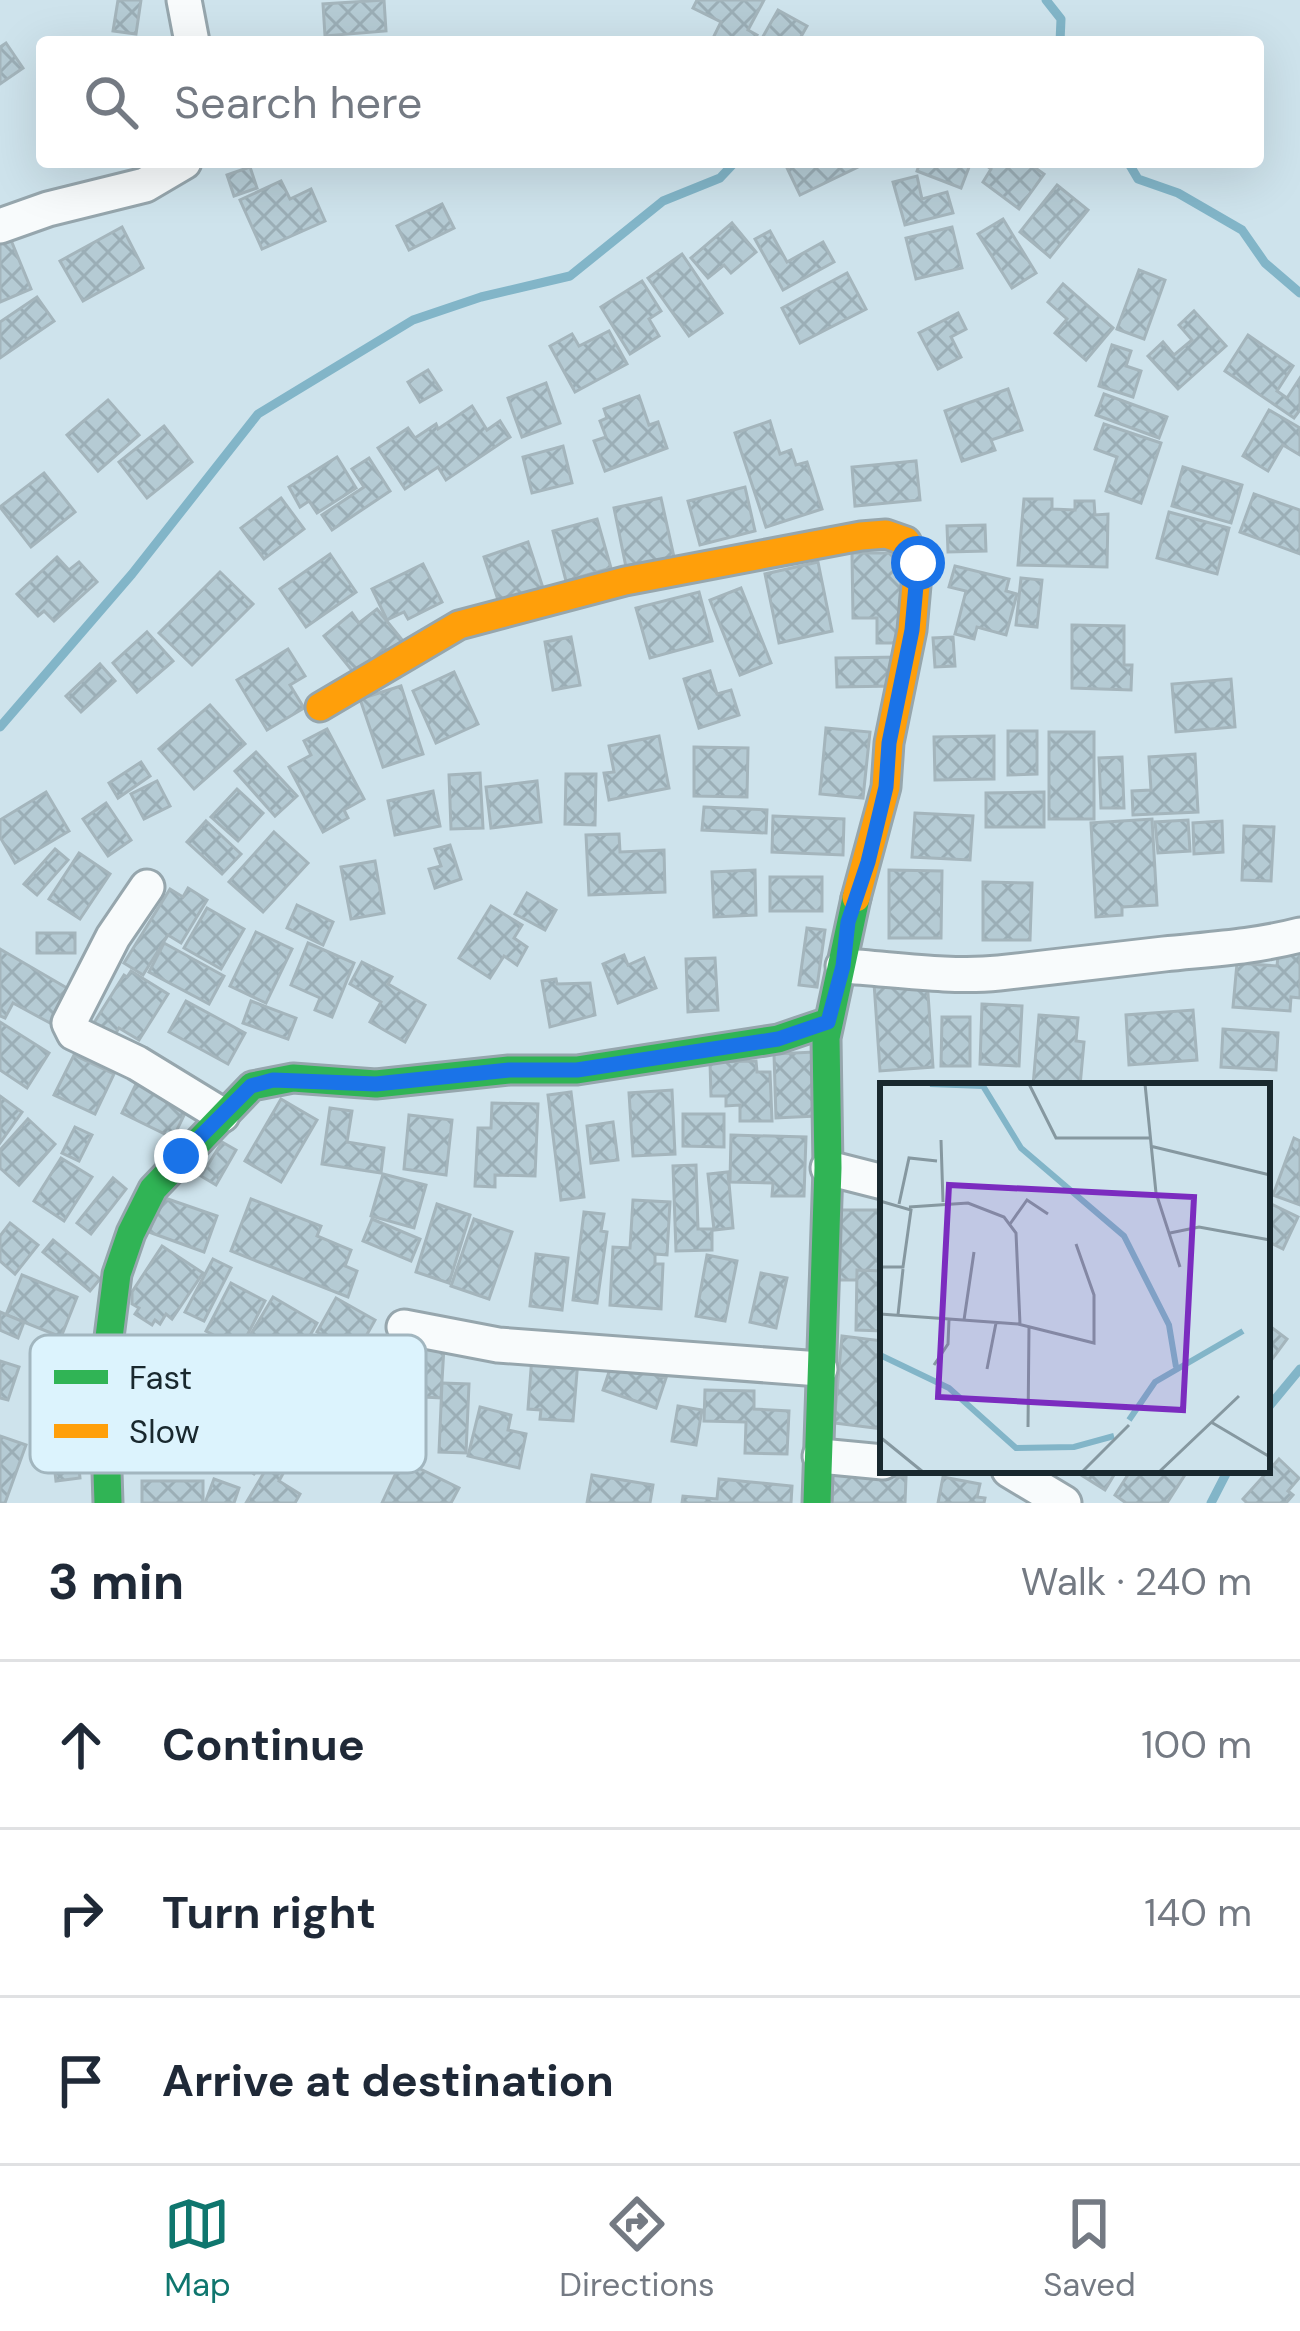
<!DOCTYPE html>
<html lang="en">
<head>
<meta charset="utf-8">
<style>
	:root { --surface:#fff; --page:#f2f2f3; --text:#1f2937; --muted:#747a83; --line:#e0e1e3; --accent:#0f766e }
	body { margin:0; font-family:"DM Sans",sans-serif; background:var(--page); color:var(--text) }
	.stop { position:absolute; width:36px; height:36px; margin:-27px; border:9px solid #1a73e8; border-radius:50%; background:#fff }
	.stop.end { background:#1a73e8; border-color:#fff; box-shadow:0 3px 12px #0008 }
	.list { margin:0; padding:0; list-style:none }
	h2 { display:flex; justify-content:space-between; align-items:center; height:156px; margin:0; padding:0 48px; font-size:51px }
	h2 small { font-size:39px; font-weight:400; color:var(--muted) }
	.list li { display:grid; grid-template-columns:78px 1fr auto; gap:36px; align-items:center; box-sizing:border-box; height:168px; padding:0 48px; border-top:3px solid var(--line) }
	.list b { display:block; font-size:45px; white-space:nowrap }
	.list em { font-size:39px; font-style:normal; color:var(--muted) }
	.icon { flex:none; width:66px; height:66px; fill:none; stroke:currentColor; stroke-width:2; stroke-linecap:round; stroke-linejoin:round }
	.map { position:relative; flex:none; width:1300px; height:1503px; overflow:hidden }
	.search { position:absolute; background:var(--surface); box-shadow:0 12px 48px #0002; left:36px; right:36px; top:36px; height:132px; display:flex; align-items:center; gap:30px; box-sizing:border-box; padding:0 42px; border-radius:12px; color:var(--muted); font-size:45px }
	.sheet { height:660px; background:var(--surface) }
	nav { display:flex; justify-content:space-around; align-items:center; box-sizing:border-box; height:168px; border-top:3px solid var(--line); background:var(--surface); font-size:33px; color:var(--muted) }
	nav a { display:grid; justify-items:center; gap:6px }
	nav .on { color:var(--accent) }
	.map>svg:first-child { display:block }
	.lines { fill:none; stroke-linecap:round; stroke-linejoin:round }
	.stream { stroke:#82b5c8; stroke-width:9 }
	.building { fill:url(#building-cross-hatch); stroke:#a4b5bc; stroke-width:3 }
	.street-casing { stroke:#96a6ad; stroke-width:39 }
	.fast-casing { stroke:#96a6ad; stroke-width:33 }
	.slow-casing { stroke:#96a6ad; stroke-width:33 }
	.street { stroke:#f8fbfc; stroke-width:33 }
	.fast { stroke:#30b455; stroke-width:27 }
	.slow { stroke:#ff9f0a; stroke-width:27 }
	.route { stroke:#1a73e8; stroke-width:15 }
	.inset-river { fill:none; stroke:#82b5c8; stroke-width:6 }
	.inset-road { fill:none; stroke:#8698a0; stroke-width:3 }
	.view { fill:#7b2cbf; fill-opacity:0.15; stroke:#7b2cbf; stroke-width:6 }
	.inset-edge { fill:none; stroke:#19282e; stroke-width:6 }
	.key { fill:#dcf3fd; stroke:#a2b6bf; stroke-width:3 }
	.key-label { font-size:33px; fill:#19282e }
</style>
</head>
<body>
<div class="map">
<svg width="1300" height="1503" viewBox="0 0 1300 1503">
	<defs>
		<pattern id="building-cross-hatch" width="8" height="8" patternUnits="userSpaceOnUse" patternTransform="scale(3)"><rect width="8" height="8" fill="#b5cbd4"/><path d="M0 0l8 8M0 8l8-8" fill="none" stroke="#9baeb6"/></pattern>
	</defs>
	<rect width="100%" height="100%" fill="#cee3ec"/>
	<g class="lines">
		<g class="stream">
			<path d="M1046,0L1061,19L1060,42"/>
			<path d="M1128,162L1138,179L1178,193L1242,230L1265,263L1300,293"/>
			<path d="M0,727L132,574L258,414L413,320L481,297L570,276L663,201L720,178L735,162"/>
			<path d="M1267,1409L1300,1369"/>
			<path d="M1211,1503L1228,1470"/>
		</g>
	</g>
	<g class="building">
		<path d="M118,0H141L136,34L113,31Z"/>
		<path d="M384,0L386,31L325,36L323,4Z"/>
		<path d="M697,0H764L748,30L757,35L753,42L712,40L721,22L693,8Z"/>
		<path d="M778,10L807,26L798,42L761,40Z"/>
		<path d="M6,43L23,68L0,84V47Z"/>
		<path d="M856,162L858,167L800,195L787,168L798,162Z"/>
		<path d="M920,162H971L961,188L917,171Z"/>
		<path d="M982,162H1027L1044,174L1019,209L983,182L991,169Z"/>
		<path d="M250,167L257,188L234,196L227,175Z"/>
		<path d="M917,176L922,199L947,192L953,213L905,225L893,182Z"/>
		<path d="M281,181L290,199L311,189L325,221L262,249L240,200Z"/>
		<path d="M1057,185L1088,210L1050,257L1020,232Z"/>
		<path d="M442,204L454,228L409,250L397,226Z"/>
		<path d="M1003,219L1036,273L1012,288L978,234Z"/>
		<path d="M732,223L756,252L731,273L724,265L708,278L691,258Z"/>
		<path d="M122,227L143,268L83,301L60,261Z"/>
		<path d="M952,227L962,268L916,279L906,238Z"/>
		<path d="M6,228L31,289L0,302V230Z"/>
		<path d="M770,231L787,262L823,242L834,262L783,290L755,239Z"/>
		<path d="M682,254L722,313L689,336L648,278Z"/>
		<path d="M1139,270L1165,280L1144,339L1117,329Z"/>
		<path d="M847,273L866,309L800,343L782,308Z"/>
		<path d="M642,281L661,311L649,319L659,336L630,354L601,307Z"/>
		<path d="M1063,284L1113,328L1086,360L1055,333L1067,319L1048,302Z"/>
		<path d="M37,297L54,321L0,358V322Z"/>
		<path d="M1194,311L1226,346L1178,389L1148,356L1163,342L1174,355L1192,340L1179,325Z"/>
		<path d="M958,313L966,329L951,337L961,357L938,369L919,333Z"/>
		<path d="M609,331L627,364L575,392L550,346L572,334L579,346Z"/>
		<path d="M1248,335L1293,366L1277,391L1287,398L1300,378V410L1294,418L1225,371Z"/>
		<path d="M1112,345L1131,351L1126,366L1141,371L1133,397L1099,386Z"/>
		<path d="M428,370L441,390L420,402L408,382Z"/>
		<path d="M546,383L560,423L522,437L508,398Z"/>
		<path d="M1008,389L1022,430L991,440L995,450L962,461L945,411Z"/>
		<path d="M1104,394L1167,417L1159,438L1096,415Z"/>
		<path d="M639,396L649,425L658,422L667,448L605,471L594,441L606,437L600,421L607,418L604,409Z"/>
		<path d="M108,400L139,435L98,471L67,435Z"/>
		<path d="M472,406L487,430L500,421L510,437L446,480L438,467L405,489L378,448L408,428L415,438L436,424L438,429Z"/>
		<path d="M1269,410L1300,428V455L1283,445L1268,471L1243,456Z"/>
		<path d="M770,421L780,454L791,450L796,465L807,462L822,509L766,527L735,433Z"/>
		<path d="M1104,424L1161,443L1141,503L1106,491L1117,457L1095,449Z"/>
		<path d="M164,426L192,462L147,498L119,462Z"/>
		<path d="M563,446L572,483L532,493L523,457Z"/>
		<path d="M337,457L356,488L317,513L309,501L300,507L289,487Z"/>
		<path d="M369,458L390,491L332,530L322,515L364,487L352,469Z"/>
		<path d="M916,461L920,500L855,506L852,467Z"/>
		<path d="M1183,467L1242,485L1231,523L1172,506Z"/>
		<path d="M44,473L75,512L31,547L0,507Z"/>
		<path d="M745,487L755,531L700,545L688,501Z"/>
		<path d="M1254,494L1300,510V554L1240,532Z"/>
		<path d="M281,498L304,529L264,559L241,528Z"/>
		<path d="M661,498L674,557L626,567L614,508Z"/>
		<path d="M1024,499H1052V509L1075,510V501H1094L1095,515L1108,514L1107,567L1018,565Z"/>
		<path d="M1169,512L1229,528L1217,574L1157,558Z"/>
		<path d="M597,519L611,568L566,581L553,531Z"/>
		<path d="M985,525L986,551L948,552L947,526Z"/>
		<path d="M528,542L545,594L501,609L484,557Z"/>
		<path d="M852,553H904L905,643H877V618H853Z"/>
		<path d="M330,554L356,592L306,627L280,589Z"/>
		<path d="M57,557L69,570L79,562L97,582L54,621L44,611L38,616L17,594Z"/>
		<path d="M818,562L832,631L779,643L765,574Z"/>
		<path d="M423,564L442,602L408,619L404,612L387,620L372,589Z"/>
		<path d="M955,566L1009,579L1006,591L1017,594L1006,635L977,627L974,639L955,634L966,591L949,587Z"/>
		<path d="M220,572L253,604L192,665L159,633Z"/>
		<path d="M1021,578L1042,580L1037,627L1016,625Z"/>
		<path d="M741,588L771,663L740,675L710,600Z"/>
		<path d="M699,592L712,641L650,658L636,608Z"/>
		<path d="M377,609L403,641L362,683L324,636L352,613L359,623Z"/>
		<path d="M1072,625L1124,626V665H1132L1131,690L1072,688Z"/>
		<path d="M147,632L173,661L137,692L113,663Z"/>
		<path d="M571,637L580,685L553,690L545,642Z"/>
		<path d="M953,637L955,666L935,667L933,638Z"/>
		<path d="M288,649L305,676L290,685L304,708L267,730L237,680Z"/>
		<path d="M900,657L896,686L837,687L836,658Z"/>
		<path d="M100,664L115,681L81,712L66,696Z"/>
		<path d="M710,671L717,694L731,690L739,715L699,728L684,679Z"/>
		<path d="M454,672L478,724L436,743L413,691Z"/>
		<path d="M1231,679L1235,727L1176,732L1172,684Z"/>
		<path d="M401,686L423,754L383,767L360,699Z"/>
		<path d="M210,705L245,744L194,789L159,749Z"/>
		<path d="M826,728L870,732L863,798L820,794Z"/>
		<path d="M327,729L364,799L344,810L348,818L323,832L289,767L311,755L304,741Z"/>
		<path d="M1008,731H1037V774L1008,775Z"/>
		<rect x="1049" y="732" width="45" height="87"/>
		<path d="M659,736L669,788L609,800L604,773L614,772L609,746Z"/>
		<path d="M994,736V779L935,780L934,737Z"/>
		<path d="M694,747L748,748L747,797L694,796Z"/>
		<path d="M256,752L297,796L275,816L235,771Z"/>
		<path d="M1195,754L1198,812L1133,815L1132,791L1151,790L1149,757Z"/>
		<path d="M1122,757L1124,808H1101L1099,758Z"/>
		<path d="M141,762L150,776L118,798L109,783Z"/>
		<path d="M480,773L483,828L451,829L449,775Z"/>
		<path d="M566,774H596L595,825L565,824Z"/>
		<path d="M157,781L170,806L144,819L131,794Z"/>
		<path d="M537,781L541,822L491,828L486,787Z"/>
		<path d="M237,789L263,813L238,841L211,817Z"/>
		<path d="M433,791L440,826L395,835L388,801Z"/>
		<path d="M46,792L69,831L15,863L0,837V820Z"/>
		<path d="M1044,792V827H986V793Z"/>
		<path d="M106,803L131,840L108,856L83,819Z"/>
		<path d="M704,807L767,810L766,833L702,830Z"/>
		<path d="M915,813L973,816L970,860L912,857Z"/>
		<path d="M773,816L844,819L843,855L772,852Z"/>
		<path d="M1152,819L1157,905L1122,907V915L1096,917L1091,823Z"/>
		<path d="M1188,820L1190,851L1158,853L1155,822Z"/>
		<path d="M206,821L241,854L222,874L187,842Z"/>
		<path d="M1222,821L1223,852L1194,854L1193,823Z"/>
		<path d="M1244,826L1274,827L1271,881L1242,880Z"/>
		<path d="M274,832L308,863L263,912L229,882Z"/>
		<path d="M619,834L620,852L664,850L665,892L589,895L586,835Z"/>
		<path d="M450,845L461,879L435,888L429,869L441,866L435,849Z"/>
		<path d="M55,849L68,860L37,895L24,884Z"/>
		<path d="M79,853L110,874L80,919L49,899Z"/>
		<path d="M375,861L384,913L351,919L341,867Z"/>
		<path d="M755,870L756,915L714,917L712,872Z"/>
		<path d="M889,870L942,871L941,938H889Z"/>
		<rect x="770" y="877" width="52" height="34"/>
		<path d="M983,882L1032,883L1030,940H983Z"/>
		<path d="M188,888L207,900L181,943L168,935L143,975L124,963L170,889L183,897Z"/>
		<path d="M527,893L556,910L545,930L515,914Z"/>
		<path d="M297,905L333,922L323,945L287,928Z"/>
		<path d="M491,906L522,925L514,938L527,947L517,965L504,956L490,978L459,958Z"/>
		<path d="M207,908L244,929L221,969L184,948Z"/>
		<path d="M807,928L825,930L817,987L799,985Z"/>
		<path d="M256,932L292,949L266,1003L230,986Z"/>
		<rect x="37" y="933" width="38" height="20"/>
		<path d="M164,943L224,976L209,1004L149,972Z"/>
		<path d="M308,943L354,963L332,1017L315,1010L320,998L291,985Z"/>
		<path d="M1279,947L1300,949V998L1291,997L1290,1011L1233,1007L1237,963L1277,966Z"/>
		<path d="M0,949L67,988L50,1023L13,1003L5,1018L0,1016Z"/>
		<path d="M624,955L628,965L644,958L656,988L618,1003L603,964Z"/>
		<path d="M715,958L718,1010L688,1012L686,959Z"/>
		<path d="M362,962L392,977L388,984L425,1005L405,1042L370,1022L381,1002L350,984Z"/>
		<path d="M131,971L168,994L139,1040L119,1028L112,1039L92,1026L124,975L127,977Z"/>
		<path d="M556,979L557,984L590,983L595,1015L550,1027L542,981Z"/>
		<path d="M927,979L933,1067L880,1071L874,983Z"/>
		<path d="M186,1001L245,1033L228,1064L169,1032Z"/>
		<path d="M251,1001L296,1018L288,1039L243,1023Z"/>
		<path d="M982,1004L1022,1006L1019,1066L980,1064Z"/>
		<path d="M1193,1010L1197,1060L1129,1065L1126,1015Z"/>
		<path d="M1039,1015L1078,1018L1076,1041L1084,1042L1080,1086H1033Z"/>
		<path d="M942,1017H970V1066H941Z"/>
		<path d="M0,1022L49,1053L27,1088L0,1070Z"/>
		<path d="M1223,1029L1278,1033L1276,1070L1221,1067Z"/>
		<path d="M814,1052L816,1116L776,1118L774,1054Z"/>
		<path d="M74,1055L114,1074L95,1114L54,1095Z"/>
		<path d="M756,1061L757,1072H770L772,1121H740V1105L726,1106V1096H711L710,1062Z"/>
		<path d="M139,1078L190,1103L173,1138L122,1113Z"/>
		<path d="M672,1090L675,1154L633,1156L629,1093Z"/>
		<path d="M571,1092L584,1197L561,1200L548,1095Z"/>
		<path d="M0,1096L22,1112L0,1143Z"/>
		<path d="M281,1099L317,1120L281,1182L245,1161Z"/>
		<path d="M492,1103L538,1104L535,1176L495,1175V1187L475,1186L478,1128H491Z"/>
		<path d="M330,1108L352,1111L347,1142L384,1148L381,1173L322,1164Z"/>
		<path d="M683,1114H724V1147L683,1146Z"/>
		<path d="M409,1115L452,1120L446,1175L404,1169Z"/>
		<path d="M28,1119L55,1144L19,1185L0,1168V1150Z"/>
		<path d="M613,1122L618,1160L591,1163L587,1126Z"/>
		<path d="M75,1127L92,1135L79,1161L62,1153Z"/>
		<path d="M731,1135L806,1137L804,1196H772L773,1183L730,1182Z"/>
		<path d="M1294,1138L1300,1141V1205L1273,1195Z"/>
		<path d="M222,1142L236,1150L216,1185L201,1176Z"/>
		<path d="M61,1158L92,1177L64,1221L34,1201Z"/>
		<path d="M696,1165L698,1229H712V1250L676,1251L673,1166Z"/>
		<path d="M728,1172L733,1228L714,1230L708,1174Z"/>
		<path d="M383,1174L426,1185L414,1228L371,1216Z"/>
		<path d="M113,1178L126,1189L91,1234L77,1223Z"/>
		<path d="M162,1197L217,1216L204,1252L149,1232Z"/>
		<path d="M251,1199L321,1226L317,1236L351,1250L345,1266L357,1271L348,1297L231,1251Z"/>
		<path d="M633,1200L670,1202L667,1255L655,1254V1264H663L661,1309L610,1305L613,1247L630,1248Z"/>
		<path d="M1267,1202L1298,1217L1283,1249L1267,1241Z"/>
		<path d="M437,1204L470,1215L449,1283L416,1272Z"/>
		<rect x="835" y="1210" width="48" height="70"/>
		<path d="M584,1212L604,1214L601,1231L607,1232L597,1303L573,1300Z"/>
		<path d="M372,1219L420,1239L411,1261L363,1241Z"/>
		<path d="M474,1219L512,1232L489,1299L451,1286Z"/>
		<path d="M10,1223L38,1245L15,1274L0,1261V1236Z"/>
		<path d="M53,1240L100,1279L90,1291L43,1252Z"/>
		<path d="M162,1246L203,1273L172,1319L166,1314L160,1324L155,1320L152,1325L135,1314L139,1308L132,1304V1292Z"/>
		<path d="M536,1254L568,1258L562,1310L530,1306Z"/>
		<path d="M707,1255L737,1261L725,1321L696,1316Z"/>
		<path d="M213,1259L231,1268L204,1321L185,1312Z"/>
		<path d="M857,1270L883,1271V1331L856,1330Z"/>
		<path d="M761,1273L787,1278L776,1328L750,1322Z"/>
		<path d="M22,1275L77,1297L61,1337L6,1315Z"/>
		<path d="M231,1283L265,1301L240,1349L206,1331Z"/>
		<path d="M273,1297L317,1323L299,1355L286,1348L277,1363L245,1344Z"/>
		<path d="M336,1298L375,1320L356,1354L317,1332Z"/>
		<path d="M0,1312L24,1322L18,1338L0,1330Z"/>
		<path d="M1271,1327L1287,1339L1267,1366V1332Z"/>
		<path d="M386,1336L433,1338L444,1347L441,1398L383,1395Z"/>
		<path d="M842,1336L883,1341V1429L834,1423Z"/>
		<path d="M532,1356L578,1360L573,1421L540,1419L541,1410L528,1409Z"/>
		<path d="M613,1360L666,1378L656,1408L603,1390Z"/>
		<path d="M0,1361L19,1367L8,1400L0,1398Z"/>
		<path d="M442,1383L469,1384L466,1453L439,1452Z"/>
		<path d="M705,1390L754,1391V1409L789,1411L787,1454L745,1453L746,1422L704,1421Z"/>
		<path d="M678,1406L702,1410L696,1445L672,1441Z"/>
		<path d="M480,1407L511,1415L508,1430L526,1434L519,1468L468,1456Z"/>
		<path d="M248,1427L275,1448L254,1474L228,1453Z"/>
		<path d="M93,1431L97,1466L79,1469L80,1478L56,1481L51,1437Z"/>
		<path d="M0,1436L26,1445L5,1503H0Z"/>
		<path d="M272,1459L286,1468L279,1481L300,1494L295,1503H246Z"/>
		<path d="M1279,1459L1299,1478L1288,1491L1293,1495L1286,1503H1247L1243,1499Z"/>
		<path d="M402,1460L459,1488L451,1503H382Z"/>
		<path d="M1080,1470H1117L1105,1490L1078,1473Z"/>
		<path d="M1131,1470H1188L1167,1503H1126L1115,1495Z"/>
		<path d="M592,1475L653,1485L650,1503H587Z"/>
		<path d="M833,1475L906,1477L905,1503H832Z"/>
		<path d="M943,1477L980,1484L977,1497L985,1498L984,1503H938Z"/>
		<path d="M214,1479L239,1488L234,1503H205Z"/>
		<path d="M719,1479L792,1486L791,1503H682L683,1496L717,1499Z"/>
		<rect x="142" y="1481" width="61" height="22"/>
	</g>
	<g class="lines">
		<g class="street-casing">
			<g id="street">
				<path d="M184,0L192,42"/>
				<path d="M0,226L48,209L145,185L184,162"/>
				<path d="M147,887L113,937L69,1023L74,1033L137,1063L222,1115"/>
				<path d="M843,966C893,969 949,978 999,973C1054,967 1108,960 1164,954C1211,949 1254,947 1300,935"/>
				<path d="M828,1168L883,1182"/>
				<path d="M404,1327L498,1345L820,1369"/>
				<path d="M820,1456L883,1462"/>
				<path d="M1009,1470L1064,1503"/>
			</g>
		</g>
		<g class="fast-casing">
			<g id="fast">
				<path d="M108,1503L104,1377L117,1274L131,1233L153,1189L252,1086L293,1078L376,1084L509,1070H577L778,1039L828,1022"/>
				<path d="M817,1503L828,1168L826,1038L856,898"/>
			</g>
		</g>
		<g class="slow-casing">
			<path id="slow" d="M320,707L459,625L625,581L861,536L886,534L906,541L918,563L912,630L889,743L886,787L856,898"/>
		</g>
		<use href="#street" class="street"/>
		<use href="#fast" class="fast"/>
		<use href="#slow" class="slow"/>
	</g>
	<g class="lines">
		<path class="route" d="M181,1156L251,1086L273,1080L376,1084L509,1070H577L778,1039L828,1022L843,966L848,922L868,862L886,787L889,743L912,630L918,563"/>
	</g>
	<g transform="translate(880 1083)">
		<rect width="390" height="390" fill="#cee3ec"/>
		<path class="inset-river" d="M50,1L103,3L141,65L244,153L289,242L296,284M0,272L69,305L136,365L194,364L234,353M249,337L275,299L363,248"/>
		<path class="inset-road" d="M149,1L176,55H270M265,1L276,110L300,184M61,57L63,119M270,63L390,92M0,118L31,127L23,184H0M19,121L29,75L57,78M29,124L88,120L124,134L136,150L140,241M130,141L147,117L168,131M290,150L319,144L390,157M0,231L138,241L214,260V212L196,161M18,232L23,186M84,237L94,169M54,282L68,261L69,236M107,286L116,240M331,339L390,374M148,344L149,244M0,354L43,389M202,389L249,342M279,389L359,313"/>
		<path class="view" d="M69,102L314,114L303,327L58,314Z"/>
		<rect width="390" height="390" class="inset-edge"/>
	</g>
	<rect x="30" y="1335" width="396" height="138" rx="18" class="key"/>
	<rect x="54" y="1370" width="54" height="14" fill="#30b455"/>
	<rect x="54" y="1424" width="54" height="14" fill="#ff9f0a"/>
	<g class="key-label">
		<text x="129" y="1389">Fast</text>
		<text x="129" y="1443">Slow</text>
	</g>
</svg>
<div class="stop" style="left:918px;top:563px"></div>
<div class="stop end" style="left:181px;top:1156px"></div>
<div class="search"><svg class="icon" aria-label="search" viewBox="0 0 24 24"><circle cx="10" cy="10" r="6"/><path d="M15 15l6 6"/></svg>Search here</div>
</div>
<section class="sheet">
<h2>3 min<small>Walk · 240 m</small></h2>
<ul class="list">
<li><svg class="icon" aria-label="ahead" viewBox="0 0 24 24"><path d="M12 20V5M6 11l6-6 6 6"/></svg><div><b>Continue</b></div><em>100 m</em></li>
<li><svg class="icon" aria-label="right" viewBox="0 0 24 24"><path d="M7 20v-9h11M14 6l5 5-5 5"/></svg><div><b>Turn right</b></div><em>140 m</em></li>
<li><svg class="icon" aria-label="arrive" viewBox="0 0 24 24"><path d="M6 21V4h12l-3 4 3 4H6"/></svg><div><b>Arrive at destination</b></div></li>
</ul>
</section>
<nav>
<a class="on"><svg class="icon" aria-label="map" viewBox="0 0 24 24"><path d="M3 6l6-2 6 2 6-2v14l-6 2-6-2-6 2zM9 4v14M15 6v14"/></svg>Map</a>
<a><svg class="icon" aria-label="directions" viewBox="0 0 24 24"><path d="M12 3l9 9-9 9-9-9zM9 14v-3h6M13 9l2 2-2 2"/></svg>Directions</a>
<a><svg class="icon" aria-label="saved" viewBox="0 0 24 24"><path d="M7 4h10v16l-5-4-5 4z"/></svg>Saved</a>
</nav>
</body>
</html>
